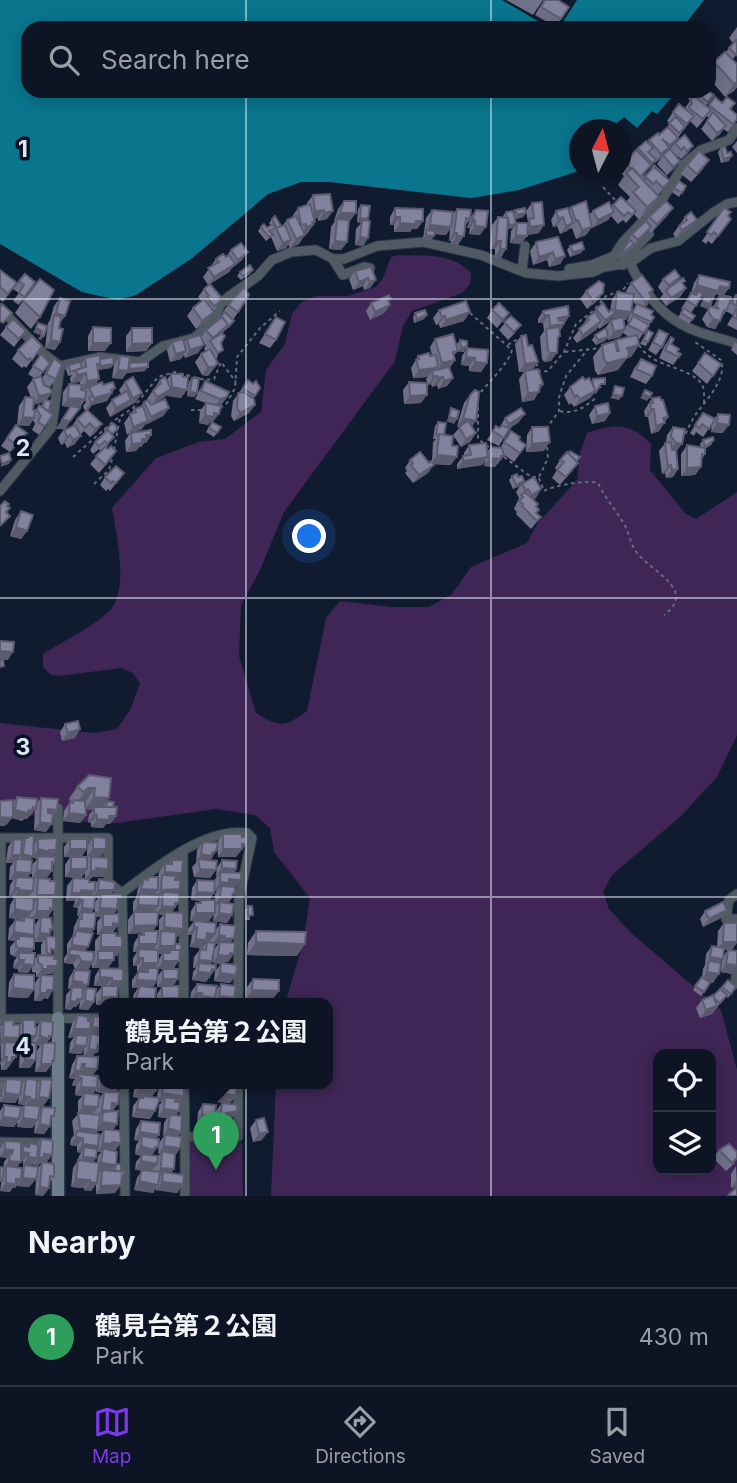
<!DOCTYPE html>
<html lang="en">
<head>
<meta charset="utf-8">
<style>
	:root { --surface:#0d1423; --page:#1b2130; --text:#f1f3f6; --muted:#9a9ea6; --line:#2d3341; --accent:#7c3aed }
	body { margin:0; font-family:Inter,"Noto Sans JP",sans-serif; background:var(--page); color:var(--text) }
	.controls { position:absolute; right:21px; bottom:21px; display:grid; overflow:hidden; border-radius:14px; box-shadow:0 4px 18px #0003 }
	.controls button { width:63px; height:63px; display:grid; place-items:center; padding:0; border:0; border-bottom:2px solid var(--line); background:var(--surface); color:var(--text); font:35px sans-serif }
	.compass { position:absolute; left:569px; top:119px; width:63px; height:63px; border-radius:50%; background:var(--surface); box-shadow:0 4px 18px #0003; rotate:6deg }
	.you { position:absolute; left:310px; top:537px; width:24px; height:24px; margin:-18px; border:5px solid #fff; border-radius:50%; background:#1a73e8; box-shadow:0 0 0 10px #1a73e833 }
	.badge { display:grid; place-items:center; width:46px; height:46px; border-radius:50%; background:var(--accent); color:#fff; font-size:23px; font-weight:700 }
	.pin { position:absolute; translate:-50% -58px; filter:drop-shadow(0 2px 4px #0008) }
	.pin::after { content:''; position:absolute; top:37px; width:24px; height:21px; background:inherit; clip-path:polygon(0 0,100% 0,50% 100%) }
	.popup { position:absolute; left:99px; top:998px; width:234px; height:91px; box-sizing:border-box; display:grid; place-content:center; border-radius:14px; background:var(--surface); filter:drop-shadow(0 2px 5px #0005); font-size:23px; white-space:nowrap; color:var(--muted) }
	.popup b { font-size:26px; color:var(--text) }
	.popup::after { content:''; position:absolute; left:50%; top:100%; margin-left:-14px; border:14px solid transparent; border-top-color:var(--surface) }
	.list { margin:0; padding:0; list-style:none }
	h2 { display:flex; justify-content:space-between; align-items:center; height:91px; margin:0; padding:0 28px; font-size:30px }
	h2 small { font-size:23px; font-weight:400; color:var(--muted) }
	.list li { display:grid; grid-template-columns:46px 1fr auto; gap:21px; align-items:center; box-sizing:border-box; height:98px; padding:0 28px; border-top:2px solid var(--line) }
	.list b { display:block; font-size:26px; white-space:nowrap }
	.list p { margin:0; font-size:23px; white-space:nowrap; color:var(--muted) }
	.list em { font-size:23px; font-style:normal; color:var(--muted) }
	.icon { flex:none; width:38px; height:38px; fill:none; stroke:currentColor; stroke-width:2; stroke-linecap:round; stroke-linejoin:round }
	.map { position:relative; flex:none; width:737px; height:1196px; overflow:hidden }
	.search { position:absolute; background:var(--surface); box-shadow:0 4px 18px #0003; left:21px; right:21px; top:21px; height:77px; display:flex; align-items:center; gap:18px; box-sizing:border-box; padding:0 24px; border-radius:21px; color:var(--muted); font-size:26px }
	.sheet { height:189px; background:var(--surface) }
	nav { display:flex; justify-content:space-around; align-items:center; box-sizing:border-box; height:98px; border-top:2px solid var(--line); background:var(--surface); font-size:19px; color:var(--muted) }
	nav a { display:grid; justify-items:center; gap:4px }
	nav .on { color:var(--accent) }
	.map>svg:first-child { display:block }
	.green { fill:#3f2656; fill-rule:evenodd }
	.water { fill:#09768e }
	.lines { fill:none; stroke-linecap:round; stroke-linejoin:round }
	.street-casing { stroke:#2e374a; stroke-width:11 }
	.secondary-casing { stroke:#2e374a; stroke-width:15 }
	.path { stroke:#636b7d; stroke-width:2; stroke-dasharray:3.5 3.5; stroke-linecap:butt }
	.street { stroke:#505a62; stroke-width:9 }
	.secondary { stroke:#6d7e8a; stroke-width:12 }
	.wall { fill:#707088; fill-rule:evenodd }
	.shaded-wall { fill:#5b5b6f }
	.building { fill:#82829e; stroke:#5b5b6f; stroke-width:2 }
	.grid { fill:none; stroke:#dee5f3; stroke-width:2; stroke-opacity:0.55 }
	.grid-label { font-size:23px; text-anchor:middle; font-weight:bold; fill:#dee5f3; stroke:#081225; stroke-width:7; stroke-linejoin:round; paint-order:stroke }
</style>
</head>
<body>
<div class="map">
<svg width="737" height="1196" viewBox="0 0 737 1196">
	<rect width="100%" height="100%" fill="#111b2f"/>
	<g class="green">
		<path d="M400,255C426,256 453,253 471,273L470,284L462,293L412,311L403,326L395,361L284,512L260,570L241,605L239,656L256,713C280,728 285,727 307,711L326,618L340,601L391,607H429L452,594L471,567L527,543L537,524L577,480L580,453L587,433C613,424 630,422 651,444L650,470L685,513L696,519L737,492V735L717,777L681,816L612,875L603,892L609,909L630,932L721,1010L737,1070V1196H271L276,1084H328V1004H285L303,943L310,898L274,852L270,828L255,815L216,809L117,823L65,821L26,814L0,805V723L93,733L117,729L130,710L140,684L133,673L121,668L59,676L51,675L43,667V654C63,641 96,626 111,609C129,588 116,532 112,508L156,458L199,442L225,439L261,412L266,370L285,344L292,314L301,303L315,296H348L376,287L383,278L391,257ZM658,1054H711V1170H658Z"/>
		<path d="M190,1142L242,1143L243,1196H189Z"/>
	</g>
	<g class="water">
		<path d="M0,0H502L550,28H28V91H677L657,114L652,111L637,128L624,117L610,129L580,130L579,171L519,190L471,198L329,182H301L268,194L191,259L136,295L118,300L82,292L0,244Z"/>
		<path d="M577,0H704L682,28H559Z"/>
	</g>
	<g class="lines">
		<g class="street-casing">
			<g id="street">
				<path d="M333,259L343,275L364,267L370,268"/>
				<path d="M630,263C645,295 665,321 699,332C712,337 725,339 737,344"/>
				<path d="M623,265V261L649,234L640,226"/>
				<path d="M569,269L592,265L614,256L623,242L660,203L684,164L701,150L729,140L737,128"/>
				<path d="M522,270L525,246"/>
				<path d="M0,308L44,354L60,366L100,357L140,362L163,346L194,338L211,323L221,304L228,297L258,276L272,260L291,252L316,250L333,259H344L377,246L423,242L481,255L526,273L558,276L593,272L604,267L630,263L651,248L678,241L714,212L727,204L737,202"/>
				<path d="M0,491L52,427L60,366"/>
				<path d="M58,808V1018"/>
				<path d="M183,852L184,1004"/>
				<path d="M122,893C154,869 205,827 247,833L252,838L239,898L238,1004"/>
				<path d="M122,893L124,1004"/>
				<path d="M737,894L729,900L726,919H737"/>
				<path d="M735,984L737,968"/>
				<path d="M0,1019L104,1018"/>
				<path d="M1,1019V838H108V882L122,893"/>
				<path d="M0,1082H50"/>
				<path d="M124,1084L125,1196"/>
				<path d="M184,1084L185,1137"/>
				<path d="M0,1142L50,1143"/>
				<path d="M185,1196V1137H238V1084"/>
			</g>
		</g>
		<g class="secondary-casing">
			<path id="secondary" d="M58,1196V1018"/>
		</g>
		<g class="path">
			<path d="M603,187L617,202"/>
			<path d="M470,313L512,350C510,361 487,385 478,395"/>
			<path d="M508,345L513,341L519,340"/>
			<path d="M639,345C652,368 686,365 701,383C705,388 704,398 704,405"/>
			<path d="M565,352L601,348"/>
			<path d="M536,363L540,372L548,371L564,352L576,324L593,311L606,296L623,290L628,283"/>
			<path d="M478,400V439L490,448"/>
			<path d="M220,408L227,403L235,388L237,357L260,328L280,311"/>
			<path d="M191,410H201"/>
			<path d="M560,411C575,415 586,406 597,397"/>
			<path d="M546,429L559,411V397L566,376L588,349"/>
			<path d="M682,440C688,430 692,418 699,410C709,397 727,377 721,360L695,342"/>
			<path d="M114,450L120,418"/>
			<path d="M73,457L115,420L133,408L158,377L175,372L205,380L214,379L221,362L236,382"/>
			<path d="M504,457L531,477H539L548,458L547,445"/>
			<path d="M539,478L544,491C552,486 589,479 598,483C605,498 616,510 624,524C629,532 630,542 635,550C648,571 699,589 664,615"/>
			<path d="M94,484L109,470L113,456"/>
		</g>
		<use href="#street" class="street"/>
		<use href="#secondary" class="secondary"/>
	</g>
	<g class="wall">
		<path d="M506,0H543L533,15Z"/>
		<path d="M544,0L561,19L556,27L535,15Z"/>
		<path d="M737,27V54L733,59L726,52L733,43L729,38Z"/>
		<path d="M714,62L737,64V87L734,91L725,97L709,78V70Z"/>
		<path d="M693,91H708L714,95L706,106L708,107L715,97L730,110L737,120L728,132L723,129L720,134L712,141L701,129L709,118L707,116L697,128L690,121L672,146L665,154L670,149L675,143L693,146L687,154L681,159L678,156L677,157L674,169L667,175L657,164L662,157L655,163L654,162L643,176L644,177L652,168L670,181L658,195L659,197L651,209L639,220L634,214L626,223L623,220L618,224L611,216L608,220L592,228H591L586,235L576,239L572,228L570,229V228L567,231L560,234L557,226L553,227L551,220L556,211L569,210L571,207L589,215L593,211L611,208L613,205L626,202L630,197L618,185L624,176L622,174L624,171L621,167L627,160L638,148L659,135L665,130L670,123L667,121L673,112L685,108L690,101L688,98Z"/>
		<path d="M737,141V153L732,147Z"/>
		<path d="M721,148L729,161L721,163L718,152Z"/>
		<path d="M687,165L704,168L691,182L681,174Z"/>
		<path d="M679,181L686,186L679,197L672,192Z"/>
		<path d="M330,194L327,219L318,221V218L314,219L313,225L307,234H304L299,244L290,248L288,244L286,248L277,251L271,237L266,241L258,231L261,227L267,228L271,226L269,223L272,219L281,226L283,225L287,220L292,217L298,208L307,205V203L313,195Z"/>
		<path d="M344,201L350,221H349L347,242L341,250L329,249L331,227L335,221H334L338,209Z"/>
		<path d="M532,203L539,233L527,235L521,244L510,243L511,231L517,223H527L528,222L526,211Z"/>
		<path d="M361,205L368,219L367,221L368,238L363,246L355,245L356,229L361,223L357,222L358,209Z"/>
		<path d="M395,208L423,221L417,229H412L410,232H394V225H390V217Z"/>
		<path d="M673,208L667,216L651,233L649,230L632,248L617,260L632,234L646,222L649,217Z"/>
		<path d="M724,208L728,216L731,219L712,244L708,241L706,244L702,241Z"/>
		<path d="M457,209L470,218L476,210L480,235L469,234L470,228H467L470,219L465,226L458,245L451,244V241H449L450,229L446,235L434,234L431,240L423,239L426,218L432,210L453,214Z"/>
		<path d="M515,210L526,213L523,217L515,219L516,224L513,228L508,229L501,258L495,257V249H490L492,225L498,217L504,218L503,216L506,212L514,213Z"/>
		<path d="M685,217L691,228L676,238L673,234Z"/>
		<path d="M536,242L565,256L560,264L549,267L547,260L533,265L530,251Z"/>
		<path d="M570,246L584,249L581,253L570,257L567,250Z"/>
		<path d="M231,250L242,260L232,268L229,272L210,284L219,299L215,309L208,320L196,329L187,316L193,308L202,301L198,297L204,289L208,285L203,277L216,259L226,257Z"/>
		<path d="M0,270L11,291L3,302L0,300Z"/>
		<path d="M253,270L250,274L241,280L237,276L240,272Z"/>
		<path d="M355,271L376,280L370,288L364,290L363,286L353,290L349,279Z"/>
		<path d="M25,274L35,282L19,305L13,301L19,293L13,289Z"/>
		<path d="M699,275L729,288L723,296L730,303L736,295H737V330L727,325L733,315L726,311L715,329L707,327L702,319L710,306L713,307L720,295L716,294L708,309L700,306L704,297L702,296L691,313L695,316L689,324L678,317L683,310L681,309L691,293L696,295L697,294L691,293L694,283Z"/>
		<path d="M680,277L676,283L683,284L686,288L680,297L666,306L660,298L664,293L663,294L658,287L663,279Z"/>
		<path d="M631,283L650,295L652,297L644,307L651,315V322L638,341L639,345L631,357L627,358L618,370L598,375L595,371L593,357L602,345L615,342L616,340L629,337L623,333L624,331L620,337L608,340L607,338L605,341L596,345L592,340L595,335L605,329L611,320L616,319L611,318L609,322L599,329L598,327L596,330L577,343L573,338L582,326L587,318L592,314L596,309L610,311L612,300L617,292L627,293L626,291ZM633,301L636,305L632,311ZM630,314L627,321L629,322L625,328L623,320H626Z"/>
		<path d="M586,291L603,293L597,301L587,309L580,299Z"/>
		<path d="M60,298L65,316L60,323L59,328L60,342L55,350L45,348L48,323L50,320L54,306Z"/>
		<path d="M391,299L389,302L390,305L384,313L370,320L366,311L371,303Z"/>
		<path d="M23,301L40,317L31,329L15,313Z"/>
		<path d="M228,305L238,312L233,320L231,325L222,333L221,343L217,358L216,359L218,363L208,376L202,375L195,362L201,354L206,351L204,349L206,345L202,340L198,353L185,358L184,355L181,359L170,362L167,350L172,342L184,343L187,339L201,338L206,330L217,321L224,314L222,313Z"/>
		<path d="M439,310L464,321L440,328L439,324L436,325L433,318Z"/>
		<path d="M492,310L509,313L497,328L487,318Z"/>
		<path d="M543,311L569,316L560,331L558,340L551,361L544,362L542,359L540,337L544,331L543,323H538V319Z"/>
		<path d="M415,313L427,315L424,319L414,323L413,317Z"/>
		<path d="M511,316L515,333L508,340L499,330Z"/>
		<path d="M276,317V340L270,348L259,343Z"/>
		<path d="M6,327L26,331L14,347L0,335Z"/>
		<path d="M93,327L105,351H88V336Z"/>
		<path d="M132,328L152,343L146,351L126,352V336Z"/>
		<path d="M648,330V342L646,346L640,344Z"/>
		<path d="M659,330L662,347L656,355L648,350Z"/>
		<path d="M521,336L533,370L543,384L534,400L522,402L519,379L524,372H519L515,344Z"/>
		<path d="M671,337V344L679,357L673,365L659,358L665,345Z"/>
		<path d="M435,339L458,351L454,355L450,368L453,378L447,386L438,389L437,385L432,387L431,384L428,385L426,379L428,377L413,378L411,368L418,356H432L430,347Z"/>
		<path d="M460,340L464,352L458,351L457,344Z"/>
		<path d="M735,342L737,344V355L731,350Z"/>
		<path d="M42,346L26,368L24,366L22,368L12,359L18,350Z"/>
		<path d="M467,348L487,363L481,372L469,371V366L461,365L462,356Z"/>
		<path d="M705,353L721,364L707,384L692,371Z"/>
		<path d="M41,354L50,363L40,376L42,379L48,367L54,358L56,379L50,387L44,384L49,412L53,415L39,435L32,430L35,424L33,420L29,426L17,425L19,406L25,397L31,398L27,387L34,378L28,374ZM43,402L41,406L39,405L35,411L33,410V405Z"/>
		<path d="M120,356L129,363L145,371L127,373L122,379L112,378L114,364Z"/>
		<path d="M85,358L100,359L111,368L98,370L99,379L95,385H103L115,388L107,401L92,405L89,409L85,411L83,406L86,402L85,400L65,429L72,426L77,419L102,424L96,432L90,437L84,431L80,435L75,444L67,448L65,443L61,445L58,438L64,429H56L70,407L62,406L63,392L69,384L80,385V382L71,383L70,378L72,375L68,376L66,369L69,365L81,364Z"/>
		<path d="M641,359L652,376L646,384L630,377L635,367Z"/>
		<path d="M171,374L181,398L166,395L152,405L169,408L163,416L145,424L142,429L132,433L151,435L146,443H144L141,447H139L136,451L126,452L125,441L130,433L127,435L124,423L134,409L141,406L144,402L148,400L147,399L160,380H167Z"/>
		<path d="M192,378L197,393L194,397L187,396L189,382Z"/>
		<path d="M593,379L602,388H599L590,398L574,407L571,403L569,405L564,395L570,387L585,380L591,382Z"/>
		<path d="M248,380L260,388L253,399L255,405L249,413L234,421L231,416L233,401Z"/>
		<path d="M205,381L227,397L221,405L218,406L213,422L221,427L214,437L206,432L212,422H210L208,425L199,423L200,411L206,403L195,399L200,389Z"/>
		<path d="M125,382L136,402L110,417L106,408L112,400L121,394L119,390Z"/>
		<path d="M409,382L421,403L404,404L403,390Z"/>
		<path d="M470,395L472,427L476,433L470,442L461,447L453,435L460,427L457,426L464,403Z"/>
		<path d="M652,398L661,400L668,417L659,431L651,434L648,417H645L644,411Z"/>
		<path d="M595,406L610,413L605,421L592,424L589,415Z"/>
		<path d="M703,413L715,418L718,414L723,433L711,432L712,424L703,437L696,432L694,436L690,433Z"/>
		<path d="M505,418L519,422L510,428L499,446L487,440L496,426L500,427Z"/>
		<path d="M438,422L444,435L451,465L433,464L428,473L413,483L405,473L407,471L405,468L410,460L429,463L432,461L433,442L436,439H433L435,426Z"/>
		<path d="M16,425L22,441L10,452L1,446Z"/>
		<path d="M532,427L544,451L526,452L527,435Z"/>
		<path d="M673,427L685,429L676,452L678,469L673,477L666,478L665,473L662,474L659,451L666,442L667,435Z"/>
		<path d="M105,430L114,437L106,448L111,459L99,473L90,464L101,451L99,449L93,454L90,450L95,442L103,435Z"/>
		<path d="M511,431L519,440L526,445L514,462L503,454L498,464H497L495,467L484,466L485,461L482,465L457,469V464L464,455V453L469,445L487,452L491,447L500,448Z"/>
		<path d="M703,440H714L711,445L705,449V454L702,459L701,467L695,475L681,476V454L687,445L701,447L700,444Z"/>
		<path d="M560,460L577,461L578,463L560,485L552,478L557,470L555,468Z"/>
		<path d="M124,473L110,491L108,489L106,491L100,485L105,477Z"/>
		<path d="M512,476L518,477L524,481L523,483L536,498L533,499L536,507L539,510L537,513L541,517L531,529L516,514L517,512L514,509L519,498L516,492L520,486L513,489L509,480Z"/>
		<path d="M21,511L27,531L21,539L10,536L15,520Z"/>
		<path d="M65,724L75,738L62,741L60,732Z"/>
		<path d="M89,775L107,801L113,807L116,816L110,824H106L103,828L91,827V823L88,822L89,815L93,810L86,809V815L80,823L63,821L64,811L70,802H72L69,799L77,787ZM80,800L86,801V805L79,801Z"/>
		<path d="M17,797L37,803L41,798L57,810L53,816L46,832L34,830L35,809L30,816H29L27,819H24L22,821L12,818L7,824L4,826H0V801L13,803Z"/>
		<path d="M223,834L242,837L246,844L236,857H218L217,845L216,851L211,859L209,860L216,870L210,878L194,877L192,867L196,863L197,850L203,842L217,843Z"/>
		<path d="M28,836L33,846L38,839L56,850L52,857L55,862L52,866V871L46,878L50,881L55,895L53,898V909L48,917H45L53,929L48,937L52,956V974H45L44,975L48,999L44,998L41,1001H34L35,983L39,977H36V973L32,972V967L28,973L18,972V969L13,968L14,961L17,957L13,956L10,954V947L15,941L8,940L9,928L15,920H22L9,918L10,905L14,898H13V896H9L10,885L13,880H9L10,867L13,863H6L8,847L14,839L21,843ZM32,857L37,859L32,865V878H28L30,860ZM34,919H39L35,925L34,937H33L34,935ZM34,942H43L41,945V955H38L34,960L31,953L34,949Z"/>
		<path d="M93,837L100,858L103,877H92L91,879H85V873L81,878L65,877V865L70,857H64V847L70,839L81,857H87V846Z"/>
		<path d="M172,860L180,889L177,893L173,911L171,912L183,929L177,937H175V944L179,954L174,969L173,986L175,1004H156L157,994L162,987H157V981L153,987L155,999L151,1004H131L134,994L138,988H132V980L138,972L145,971H137V966H133V958L137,952H133L134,943L139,935L142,933L128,934V920L133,913V902L136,898L138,888L144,879H146L148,877L158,881L159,872L165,864H169ZM158,914L163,915L159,920V934L158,936L153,931L157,925ZM158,954H162L158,961ZM158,969H163L157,977Z"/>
		<path d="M222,860L236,869L234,873L235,893L228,903L232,915L227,923L213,921L214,913L209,921H197L215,931L220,924L231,943L228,962H225L224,964L236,975L230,983L214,981L215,971L221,964L213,963L214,950L218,944L215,943L212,961L210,965V978H208L206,982L192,980L193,972L196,968H193L194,957L206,942H205L201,948L190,947L192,935H188V929L194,921H190L191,911L196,903H199L200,901L191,900L192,888L197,880L214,881L217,876H216L217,868ZM215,891H217L215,894V900H209Z"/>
		<path d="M73,878L95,884L99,879L114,890L111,894L118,906L117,909L114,914L119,924L113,932H110L109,933L116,936L122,947L117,956H114L108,968H92V963L88,970L75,969L73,964L64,963V958L67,954V944L73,935L74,927L79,916H77L78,908L73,907L75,901H66L67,886ZM95,898H98L95,902V913H91L94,909ZM96,917H101L97,922V935H100L95,941V955L94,957L85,951L92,933Z"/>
		<path d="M248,906L250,920H245V910Z"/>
		<path d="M727,910L721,918L703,927L700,919L705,911Z"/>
		<path d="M724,923L732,950V974L721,972L722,959L720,963L713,983L709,982L710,983L701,996L693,990L702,977L703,969L705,965L706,954L712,946L717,947L718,931ZM724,950H728L723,957Z"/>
		<path d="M256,931L297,956L247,955L248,943Z"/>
		<path d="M100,968L123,981L118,989L117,997L113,1004L96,1005V994L102,986H106H94L95,976Z"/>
		<path d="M74,970L94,1002L88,1010L79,1009L80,1002L76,1007H73L71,1010L65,1009L66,995L71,989H68L69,978Z"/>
		<path d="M14,974L28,998L8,997L9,982Z"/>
		<path d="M253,979L273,999L247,998V987Z"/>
		<path d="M728,980L736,987L728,998L726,996L712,1014L700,1018L696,1008L702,1000L713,996Z"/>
		<path d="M197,984L216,991L221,984L234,998L230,1004H214V1000L211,1004H196V1001H190L191,992Z"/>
		<path d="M78,1015L90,1022L94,1016L104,1017V1035H103V1031L100,1035L104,1038V1052L101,1051V1047L97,1053H95L92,1057L97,1069L93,1075L98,1078L102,1072H99L100,1061L104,1055V1084L116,1092L113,1112V1130L116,1164L121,1171V1179L115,1193L96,1194V1184L91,1191L84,1190V1188L71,1187L73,1168L78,1160L79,1156L81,1153L77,1152V1146L70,1145L71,1139L74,1135L72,1121L78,1114V1101L82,1096L75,1095L76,1086H72L73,1082L75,1079L69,1078L72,1065L77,1056L83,1057L84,1049L81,1054L69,1053L70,1043L74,1037L68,1038L72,1024ZM96,1090V1092L103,1093L99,1099L93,1094ZM98,1131H103L99,1137L96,1133ZM98,1146L97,1152H101L98,1156L97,1163L93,1162L96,1149Z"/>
		<path d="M0,1018L1,1026L4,1021L13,1025H20L23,1020L36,1028L41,1021L47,1043L54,1061L46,1072H35L37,1051L40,1046L36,1045L30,1068H19L20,1050L24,1044L19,1043V1052L10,1065L6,1070H1Z"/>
		<path d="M6,1079L21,1085L26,1079L37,1084L41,1079L49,1098L43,1106L32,1105L39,1111L42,1107L50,1122V1126L44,1134L34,1133L35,1124L32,1128L17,1127L18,1122L14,1127L0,1126V1111L4,1105L20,1110L24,1105L18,1104L19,1097L15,1103L0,1102V1082L2,1085Z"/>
		<path d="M135,1084H157L152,1097H157L159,1084H184L180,1102L179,1111L176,1115L181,1132L178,1136L180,1148L175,1156L174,1169L171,1173L183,1184L177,1193L156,1190V1188L153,1193L134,1190L137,1178L142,1170H135L136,1162L141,1156L135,1154L136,1145L139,1141L134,1140L136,1129L141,1121L159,1135L156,1138L152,1155L158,1157L160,1154H158L159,1143L164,1136H163L164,1123L167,1118L158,1117L159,1105L162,1102L159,1101L155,1111L150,1119L132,1117L133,1106L139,1098H141L133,1097Z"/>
		<path d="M198,1084H237L236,1095L230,1103L214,1102L216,1090L219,1086L214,1085V1084L210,1089H204V1085Z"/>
		<path d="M222,1103L237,1111L231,1119L226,1120L220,1132L214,1131L216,1111Z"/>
		<path d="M203,1104L215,1116L209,1124L197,1123L198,1112Z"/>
		<path d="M256,1120L262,1140L253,1142L250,1128Z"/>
		<path d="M41,1139L52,1155L46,1163L54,1177L49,1183V1188L43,1196L35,1195L36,1179L29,1187L17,1186V1185L15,1188L13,1187L10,1192L0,1191L4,1162L7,1158L0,1157V1148L5,1141L21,1150L23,1146H28L30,1143L37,1145ZM21,1160L23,1161V1165H24L22,1168L17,1167ZM33,1163V1165L42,1163L38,1168L31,1166Z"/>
		<path d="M719,1150L735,1163L726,1171L713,1158Z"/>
		<path d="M736,1166L737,1186L731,1188V1174Z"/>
	</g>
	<g class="shaded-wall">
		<path d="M737,79V87L734,91L725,97Z"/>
		<path d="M726,126L720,134L712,141L717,133Z"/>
		<path d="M678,138L664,156L655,163L661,154Z"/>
		<path d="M693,146L687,154L681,159L687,151Z"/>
		<path d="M732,156L729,161L721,163L724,159Z"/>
		<path d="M680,161L674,169L667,175L673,167Z"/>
		<path d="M659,197L651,209L639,220L647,207Z"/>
		<path d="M673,208L667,216L651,233L657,224Z"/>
		<path d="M324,210L318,218L309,219L315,211Z"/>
		<path d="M333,211L327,219L318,221L324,213Z"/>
		<path d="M614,212L608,220L592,228L598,220Z"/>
		<path d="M340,213H356L350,221H337V219L334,221Z"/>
		<path d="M526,213L523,217L514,220L517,215Z"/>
		<path d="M395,217H400L394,225H390Z"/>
		<path d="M563,217L557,226L553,227L559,219Z"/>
		<path d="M360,218L368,219L365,223L362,220L361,223L357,222Z"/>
		<path d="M472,219L475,220L470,228H467Z"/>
		<path d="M697,220L691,228L676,238L682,230Z"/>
		<path d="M416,221H423L417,229H412L410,232H394L400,223Z"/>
		<path d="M312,222H315L307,234L301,235L306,227Z"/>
		<path d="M573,223L567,231L560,234L566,226Z"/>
		<path d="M516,224L513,228L506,229L509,225Z"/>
		<path d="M430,225L451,227L446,235L426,233Z"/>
		<path d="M544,225L539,233L525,235L530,227Z"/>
		<path d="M475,226L486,227L480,235L469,234Z"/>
		<path d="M592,227L586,235L576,239L582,230Z"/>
		<path d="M651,227L645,235L632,248L638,240Z"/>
		<path d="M454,233H457L451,241H449Z"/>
		<path d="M305,235L299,244L290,248L296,239Z"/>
		<path d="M426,235L434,236L431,240L423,239Z"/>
		<path d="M516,235L527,236L521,244L510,243Z"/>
		<path d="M457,236H464L458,245L451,244Z"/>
		<path d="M360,237L368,238L363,246L355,245Z"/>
		<path d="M291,240L286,248L277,251L283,243Z"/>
		<path d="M335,241L347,242L341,250L329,249Z"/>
		<path d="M496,241H501L495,249H490Z"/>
		<path d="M634,244L631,248L617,260L619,256Z"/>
		<path d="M500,249H506L501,258L495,257Z"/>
		<path d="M584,249L581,253L570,257L573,252Z"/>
		<path d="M248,252L242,260L232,268L238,260Z"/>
		<path d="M553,252L547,260L533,265L539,257Z"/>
		<path d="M565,256L560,264L549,267L555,259Z"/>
		<path d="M235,264L229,272L208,285L214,277Z"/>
		<path d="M680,277L674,285L666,290L663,294L669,285Z"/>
		<path d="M368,278L363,286L353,290L359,282Z"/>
		<path d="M376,280L370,288L364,290L370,282Z"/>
		<path d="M697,285L720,286L729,288L723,296L716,294L712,299L691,293Z"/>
		<path d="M686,288L680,297L666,306L671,298Z"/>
		<path d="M603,293L597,301L587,309L593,301Z"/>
		<path d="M652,297L647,306L640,310L646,302Z"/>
		<path d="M391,299L386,307L390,305L384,313L370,320L375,312Z"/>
		<path d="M703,302L711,304L708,309L700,306Z"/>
		<path d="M615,310L631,312L626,320L611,318L609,322L599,329L605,320L610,317Z"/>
		<path d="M214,312L208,320L196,329L202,321Z"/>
		<path d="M470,312L464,321L440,328L446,320Z"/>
		<path d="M56,313L65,316L59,324L54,316Z"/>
		<path d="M427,315L424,319L414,323L417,319Z"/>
		<path d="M544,315H549L543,323H538Z"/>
		<path d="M445,316L439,324L436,325L442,317Z"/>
		<path d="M569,316L558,333L546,331L558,318Z"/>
		<path d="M713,319L720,321L715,329L707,327Z"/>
		<path d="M601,321L596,330L577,343L583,335Z"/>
		<path d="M36,328L42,331L39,335L33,332Z"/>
		<path d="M625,329L620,337L608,340L614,332Z"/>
		<path d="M41,335L44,336L41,340L38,339Z"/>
		<path d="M608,337L605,341L596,345L598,340Z"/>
		<path d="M51,340L60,342L55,350L45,348Z"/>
		<path d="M93,343H111L105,351H88Z"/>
		<path d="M152,343L146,351L126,352L132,344Z"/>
		<path d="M204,345L198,353L185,358L190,350Z"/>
		<path d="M639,345L631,357L627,358L618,370L598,375L607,363L627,348Z"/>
		<path d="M461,347H467L464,352L458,351Z"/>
		<path d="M186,351L181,359L170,362L176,354Z"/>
		<path d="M550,353H557L551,361L544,362Z"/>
		<path d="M466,357L475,358L469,366L461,365Z"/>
		<path d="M455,360L450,368L436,371L442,363Z"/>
		<path d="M475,362L487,363L481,372L469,371Z"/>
		<path d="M538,362L532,371L519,372L525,364Z"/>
		<path d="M218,363L208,376L202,375L208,367Z"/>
		<path d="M114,364L111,368L97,370L100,366Z"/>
		<path d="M438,366L433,374L432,371L428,377L413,378L419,370Z"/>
		<path d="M148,367L145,371L127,373L122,379L112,378L118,370L128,371L130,369Z"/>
		<path d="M86,373L80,382L71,383L77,375Z"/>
		<path d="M437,376L431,384L428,385L433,377Z"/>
		<path d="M443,377L437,385L432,387L438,378Z"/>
		<path d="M453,378L447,386L438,389L444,381Z"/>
		<path d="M99,379L93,388L81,390L87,381Z"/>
		<path d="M543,384L534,400L522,402L528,393L540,385Z"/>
		<path d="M172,387L187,390L181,398L166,396Z"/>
		<path d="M115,388L107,401L92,405L89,409L85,411L94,398Z"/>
		<path d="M171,389L165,397L151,406L157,397Z"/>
		<path d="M596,390L590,398L574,407L580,399Z"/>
		<path d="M190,392L197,393L194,397L187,396Z"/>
		<path d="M52,393L46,401L33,405L39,396Z"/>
		<path d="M142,393L136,402L128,406L133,398Z"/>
		<path d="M613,394L622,396L619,400L610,398Z"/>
		<path d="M643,394L650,397L647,401L640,398Z"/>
		<path d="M427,395L421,403L404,404L410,396Z"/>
		<path d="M227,397L221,405L214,407L220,399Z"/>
		<path d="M68,398L85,399L80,408L62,406Z"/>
		<path d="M131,400L126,408L110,417L116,408Z"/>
		<path d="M255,405L249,413L234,421L240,413Z"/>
		<path d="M169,408L163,416L146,425L151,417Z"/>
		<path d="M651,409H654L648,417H645Z"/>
		<path d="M214,413L219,414L213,422H210L208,425L199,423L205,415Z"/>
		<path d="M610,413L605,421L592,424L597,416Z"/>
		<path d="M525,414L519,422L503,432L509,424Z"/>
		<path d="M23,417L34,418L29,426L17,425Z"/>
		<path d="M449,417L457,419L454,424L446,421Z"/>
		<path d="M668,417L659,431L651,434L663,418Z"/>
		<path d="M463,418L476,421L470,429L457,426Z"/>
		<path d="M62,420L70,421L64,429H56Z"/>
		<path d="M148,421L142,429L127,435L133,427Z"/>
		<path d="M717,423L729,425L723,433L711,432Z"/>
		<path d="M102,424L96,432L90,437L95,429Z"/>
		<path d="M27,433L22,441L10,452L15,444Z"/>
		<path d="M476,433L470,442L461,447L466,439Z"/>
		<path d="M70,435L65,443L61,445L67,437Z"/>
		<path d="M146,435H151L146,443H144L141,447H139L136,451L126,452L132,444Z"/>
		<path d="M81,436L75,444L67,448L73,440Z"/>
		<path d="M550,442L544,451L526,452L532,444Z"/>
		<path d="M676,443L682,444L676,452L670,451Z"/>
		<path d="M437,455L457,457L451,465L431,464Z"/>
		<path d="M501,456H504L495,467L484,466L490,458Z"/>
		<path d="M488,457L482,465L457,469L463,461Z"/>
		<path d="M11,460L9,464L0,467L2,464Z"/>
		<path d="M434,465L428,473L413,483L419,475Z"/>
		<path d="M671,465L665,473L662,474L668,466Z"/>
		<path d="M701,467L695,475L681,476L687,468Z"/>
		<path d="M678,469L673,477L666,478L672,470Z"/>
		<path d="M524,481L521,486L513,489L516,485Z"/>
		<path d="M541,489L536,498L526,503L532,495Z"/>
		<path d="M16,527L27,531L21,539L10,536Z"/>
		<path d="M0,651L13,652L8,660H0Z"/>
		<path d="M80,729L75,738L62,741L68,733Z"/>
		<path d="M88,788H95L86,801L80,800L75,804Z"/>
		<path d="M94,797L109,798L100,810L94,807L93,810L85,809Z"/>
		<path d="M33,807L36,808L30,816H29L27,819H24L22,821L12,818L7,824L4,826H0V817L10,818L15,810Z"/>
		<path d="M48,809L57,810L51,818L43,817Z"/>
		<path d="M69,813L86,815L80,823L63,821Z"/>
		<path d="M94,814L97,815L91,823L88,822Z"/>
		<path d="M109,816H116L110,824H106L103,828L91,827L97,819Z"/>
		<path d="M40,822L52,824L46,832L34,830Z"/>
		<path d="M242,844H246L236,857H218L223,849Z"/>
		<path d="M38,849L56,850L51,858L38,856L36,859L32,857L27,865L18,862L23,854L32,857Z"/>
		<path d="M70,849H87L81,858L64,857Z"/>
		<path d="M93,849H106L100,858L87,857Z"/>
		<path d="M216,851L211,859H198L196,863L201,854Z"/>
		<path d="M12,855H21L15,863L16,859L13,863H6Z"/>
		<path d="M96,868L108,869L103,877H92L91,879H85L91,871Z"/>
		<path d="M222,868L236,869L231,877L220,872L217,876H216Z"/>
		<path d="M71,869H87L81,878L65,877Z"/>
		<path d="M200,869L216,870L210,878L194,877Z"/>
		<path d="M37,870L52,871L46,879L32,878Z"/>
		<path d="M15,872L31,873L25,881L16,877L13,880H9Z"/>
		<path d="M165,872L182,873L177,881L162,876Z"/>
		<path d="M229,879L241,880L235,888L221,886L217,891H214L220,882Z"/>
		<path d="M15,888H19L13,896H9Z"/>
		<path d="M141,889L158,890L152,898L139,894L135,898Z"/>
		<path d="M180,889L174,897L163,892L159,898H156L161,890Z"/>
		<path d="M19,890L33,891L27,899L13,898Z"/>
		<path d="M81,890L95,891L89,899L79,895L75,901H66L72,893Z"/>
		<path d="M98,890H114L108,898L101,894L98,898H92Z"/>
		<path d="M197,892L214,893L209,901L191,900Z"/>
		<path d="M233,893H235L227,906L220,902L218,905H215L220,897Z"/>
		<path d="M37,895H55L49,903L38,897L34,904H31Z"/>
		<path d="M79,899L83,900L78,908L73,907Z"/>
		<path d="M175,903H179L169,915L165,912L163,915L156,914L162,906Z"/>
		<path d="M138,905L158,906L153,914L134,912L133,913Z"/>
		<path d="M50,908L53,909L48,917H46L44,919L41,917L39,919H32L37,911Z"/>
		<path d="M82,908L94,909L88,917L82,912L79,916H77Z"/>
		<path d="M100,908L117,909L112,917L103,914L101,917H95Z"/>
		<path d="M15,909L33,910L27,919L23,920L24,917L22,920L9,918Z"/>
		<path d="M727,910L721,918L703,927L709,919Z"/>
		<path d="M196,913H215L209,921H190Z"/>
		<path d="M219,913L232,915L227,923L213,921Z"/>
		<path d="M113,923L119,924L113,932H110L107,935L101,933L100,935H97L103,927Z"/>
		<path d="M157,925L151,933L144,931L142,933L128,934L134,926Z"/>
		<path d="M164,927L183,929L177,937L161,935V932Z"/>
		<path d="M194,927H197L192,935H188Z"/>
		<path d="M78,928L94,929L88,938L75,932Z"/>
		<path d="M50,929H53L47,939L46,937L43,942L34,941L40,933Z"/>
		<path d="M14,932L34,935L28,943L19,939V936L16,941V939L15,941L8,940Z"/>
		<path d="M207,933L215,934L209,942H205L201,948L190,947L196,939Z"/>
		<path d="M219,935L225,936L219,944L213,943Z"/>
		<path d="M234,938L228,946L219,947L224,939Z"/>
		<path d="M256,942L305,944L297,956L247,955Z"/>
		<path d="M723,942H737V943L732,950H717Z"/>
		<path d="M139,944H157L151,953L139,949L137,952H133Z"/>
		<path d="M72,945L88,947L82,955L70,949L66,954Z"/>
		<path d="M160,946H175L169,954L170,950L167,954H155Z"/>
		<path d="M101,947H122L117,956L98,955V951L95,955Z"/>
		<path d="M19,948L34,949L28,957L19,953L17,957L13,956Z"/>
		<path d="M230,953L234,954L228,962H225L224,964L213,963L218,955Z"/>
		<path d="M69,955L79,956L73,964L64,963Z"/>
		<path d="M710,957L723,959L717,967L709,961L705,965Z"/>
		<path d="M138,958H143L137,966H133Z"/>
		<path d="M19,960H24L18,969L13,968Z"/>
		<path d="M98,960H114L108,968H92Z"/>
		<path d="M199,960L212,961L207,969L199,963L196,968H193Z"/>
		<path d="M81,961L93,962L88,970L75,969Z"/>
		<path d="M163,961H179L173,969H157Z"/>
		<path d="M143,963H158L152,971L148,968L145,971H137Z"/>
		<path d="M23,964L34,965L28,973L18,972Z"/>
		<path d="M726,964L737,965L732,974L721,972Z"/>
		<path d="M48,966H57L52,974H45L42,978L41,975L39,977H36L42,969Z"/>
		<path d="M212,969L215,970L206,982L192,980L198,972Z"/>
		<path d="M707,972L719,974L713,983L701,980Z"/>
		<path d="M220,973L236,975L230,983L214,981Z"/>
		<path d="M100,977L112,978L106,986H94Z"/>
		<path d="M163,979H178L172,988L157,987Z"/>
		<path d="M137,980L157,981L152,989L140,986L138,988H132Z"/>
		<path d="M73,981L82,982L76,990L72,987L71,989H68Z"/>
		<path d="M112,981H123L117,990L106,989Z"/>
		<path d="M81,984L88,985L82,993L76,992Z"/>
		<path d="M13,988L34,990L28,998L8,997Z"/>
		<path d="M47,990H53L48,999L44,998L41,1001H34L40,993Z"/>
		<path d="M252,990L279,991L273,999L247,998Z"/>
		<path d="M196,993H202L196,1001H190Z"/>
		<path d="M201,996L215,998L211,1004H196Z"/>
		<path d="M219,996L234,998L230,1004H214Z"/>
		<path d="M102,997H117L113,1004L96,1005Z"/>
		<path d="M136,998L155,999L151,1004H132Z"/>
		<path d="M162,998H179L175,1004H158Z"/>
		<path d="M77,999H82L76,1007H73L71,1010L65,1009L70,1001Z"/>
		<path d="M85,1001L94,1002L88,1010L79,1009Z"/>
		<path d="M717,1006L712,1014L700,1018L706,1010Z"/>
		<path d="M92,1027L104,1029V1030L99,1037L86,1035Z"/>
		<path d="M74,1029H90L85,1037L76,1035L74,1037L68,1038Z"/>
		<path d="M23,1035L36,1036L30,1044L17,1043Z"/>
		<path d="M40,1036H52L46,1044L43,1043L40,1046L35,1044Z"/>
		<path d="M3,1037L19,1038L13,1046L5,1042L2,1045H0V1042Z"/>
		<path d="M98,1044L103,1045L97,1053H95L91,1058L83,1057L89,1049Z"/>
		<path d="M75,1045L86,1046L81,1054L69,1053Z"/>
		<path d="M16,1052H19L10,1065L6,1070H1L6,1062Z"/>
		<path d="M4,1057H7L0,1065V1062Z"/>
		<path d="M25,1059L36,1060L30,1068H19Z"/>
		<path d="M52,1061H54L46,1072H35L41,1064Z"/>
		<path d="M82,1064H85L78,1075V1074L75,1079L69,1078L75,1070Z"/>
		<path d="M104,1064V1072H99Z"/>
		<path d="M84,1068L97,1069L92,1077L79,1076Z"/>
		<path d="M78,1077L82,1078L76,1086H72Z"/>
		<path d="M101,1084L120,1086L115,1094L96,1092Z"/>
		<path d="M207,1084H214L210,1089H204Z"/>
		<path d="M81,1087L97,1088L91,1097L84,1093L82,1096L75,1095Z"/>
		<path d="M139,1089L156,1091L150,1099L143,1096L141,1098L133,1097Z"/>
		<path d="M5,1093L20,1095L15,1103L0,1102Z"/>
		<path d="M162,1093L184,1096L178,1105L165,1097L162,1102L157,1101Z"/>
		<path d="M220,1094L236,1095L230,1103L214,1102Z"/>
		<path d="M24,1096L30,1097L24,1105L18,1104Z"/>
		<path d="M39,1097L49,1098L43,1106L33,1105L31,1108L24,1107L30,1099L36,1100Z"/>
		<path d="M112,1103L118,1104L112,1112H103L99,1118H96L102,1110Z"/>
		<path d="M83,1106L98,1107L92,1115L77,1114Z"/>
		<path d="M137,1109L155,1111L150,1119L132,1117Z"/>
		<path d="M164,1109L179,1111L173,1119L170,1115L167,1118L158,1117Z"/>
		<path d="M237,1111L231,1119L221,1121L226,1113Z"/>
		<path d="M202,1115L215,1116L209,1124L197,1123Z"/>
		<path d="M3,1117L19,1119L14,1127L0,1126V1121Z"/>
		<path d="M23,1118L38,1120L32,1128L17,1127Z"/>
		<path d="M102,1122L117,1124L112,1132L104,1129L103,1131H98L93,1138L77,1132L80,1128L97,1129Z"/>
		<path d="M220,1123H225L220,1132L214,1131Z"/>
		<path d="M40,1124L50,1126L44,1134L34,1133Z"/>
		<path d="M168,1128L181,1132L175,1140L165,1135L164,1136H163Z"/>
		<path d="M140,1132L159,1135L153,1143L142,1136L139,1141L134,1140Z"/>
		<path d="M268,1132L262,1140L253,1142L259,1134Z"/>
		<path d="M76,1137L83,1138L77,1146L70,1145Z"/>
		<path d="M112,1142L121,1143L115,1151L103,1148L101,1152H97L103,1143Z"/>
		<path d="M83,1144L98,1146L92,1154L84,1147L81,1153L77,1152Z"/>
		<path d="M141,1146L155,1147H158L152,1155L142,1154L140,1156L135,1154Z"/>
		<path d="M164,1146L180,1148L175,1156L162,1151L160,1154H158Z"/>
		<path d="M5,1149L13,1150L7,1158L0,1157Z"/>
		<path d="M23,1152L29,1153L23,1161L17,1160Z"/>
		<path d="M44,1154L52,1155L46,1163L41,1162L38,1166L33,1165L39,1157Z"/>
		<path d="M28,1157L37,1158L31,1166L23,1165Z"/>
		<path d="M83,1157L96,1158L90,1167L78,1165Z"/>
		<path d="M9,1161L21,1162L15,1170L6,1166L4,1169H3Z"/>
		<path d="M141,1161L157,1164L151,1172L135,1170Z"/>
		<path d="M101,1163L116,1165L110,1173L102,1170L101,1172H96Z"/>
		<path d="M161,1168L174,1169L168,1177L163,1172L160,1177L156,1176Z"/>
		<path d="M37,1177L29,1187L17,1186L23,1178Z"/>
		<path d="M16,1179H21L15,1188L13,1187L10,1192L0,1191L6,1183Z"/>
		<path d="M76,1179L90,1180L84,1188L71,1187Z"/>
		<path d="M737,1180V1186L731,1188Z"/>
		<path d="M139,1181L158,1185L153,1193L134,1190Z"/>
		<path d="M90,1182L97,1183L91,1191L84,1190Z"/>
		<path d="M162,1182L183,1184L177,1193L156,1190Z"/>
		<path d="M121,1185L115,1193L96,1194L101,1186Z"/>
		<path d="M40,1187L49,1188L43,1196L35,1195Z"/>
	</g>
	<g class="building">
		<path d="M545,0H558L569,7L561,19L541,7Z"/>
		<path d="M736,40L737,42V53L736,55L729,48Z"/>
		<path d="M725,52L737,64V82L734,84L714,62Z"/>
		<path d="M694,91H708L714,95L708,102Z"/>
		<path d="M694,96L711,110L703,119L689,108L692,103L690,101Z"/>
		<path d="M715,97L722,103L727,97L735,103L730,109L737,115V119L733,124L709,105Z"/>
		<path d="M679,104L694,116L687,124L673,112Z"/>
		<path d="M713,112L726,126L717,133L707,121Z"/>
		<path d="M676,117L685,127L679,133L669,123Z"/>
		<path d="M668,127L678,138L670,145L662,139L669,147L661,154L649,140L658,133L659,135Z"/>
		<path d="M685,135L693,146L687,151L684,147L681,150L675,143Z"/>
		<path d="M646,141L653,148L648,152L656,160L652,163L638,148Z"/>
		<path d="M725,147L727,153L731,152L732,156L724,159L721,148Z"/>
		<path d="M670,149L680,161L673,167L663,155Z"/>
		<path d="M636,150L651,165L642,175L646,179L644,181L632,168L631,169L628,166L630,163L627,160Z"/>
		<path d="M699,151L709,160L697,174L687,165Z"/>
		<path d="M654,165L666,176V177L654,167L652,168Z"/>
		<path d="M654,167L670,181L663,188L656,181L653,184L645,176Z"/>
		<path d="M632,168L659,197L647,207L633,192L639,187L626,173Z"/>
		<path d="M679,181L686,186L682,193L674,188Z"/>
		<path d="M330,194L333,211L324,213V210L315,211L313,195Z"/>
		<path d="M621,197L636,211L632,215L628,212L624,216L613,205Z"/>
		<path d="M344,201H356V213H340Z"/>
		<path d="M586,201L592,227L582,230L578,220L576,221L571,207Z"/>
		<path d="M666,201L673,208L657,224L649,217Z"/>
		<path d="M542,202L544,225L530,227L529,219L534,218L532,203Z"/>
		<path d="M609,202L614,212L598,220L593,211Z"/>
		<path d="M310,204L315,222H312L313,225L306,227V224L301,225L298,208Z"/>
		<path d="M361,205L370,206L368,219L360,218Z"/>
		<path d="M395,208L423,209V221H416V224L400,223V217H395Z"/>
		<path d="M525,208L526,213L517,215L515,210Z"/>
		<path d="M568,208L573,223L566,226L563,217L559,219L556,211Z"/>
		<path d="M724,208L731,212L728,216L731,219L718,236L714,232L711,235L707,232Z"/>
		<path d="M457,209L471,210L470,219L466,218L464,236H457V233H454Z"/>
		<path d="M432,210L453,212L451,227L430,225Z"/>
		<path d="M476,210L488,211L486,227L475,226V220L472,219Z"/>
		<path d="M513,211L516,224L509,225L508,218H507L506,212Z"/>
		<path d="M691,212L697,220L682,230L679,226L687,220L685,217Z"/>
		<path d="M275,216L281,226L277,228L272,219Z"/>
		<path d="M296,216L305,235L296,239L287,220Z"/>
		<path d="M498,217L508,218L506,249H500L501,241H496Z"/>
		<path d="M337,219L349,220L347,242L335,241Z"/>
		<path d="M362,220L370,221L368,238L360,237Z"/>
		<path d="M646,221L651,227L638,240L632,234Z"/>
		<path d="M517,223H528L527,236L516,235Z"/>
		<path d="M264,224L267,228L273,224L275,228L269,231L273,235L269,237L261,227Z"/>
		<path d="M285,225L291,240L283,243L276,228Z"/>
		<path d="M426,230L435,231L434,236L426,235Z"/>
		<path d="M558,237L565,256L555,259L553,252L539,257L536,242Z"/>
		<path d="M630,240L634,244L619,256Z"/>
		<path d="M582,242L584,249L573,252L570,246Z"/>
		<path d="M241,243L248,252L238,260L231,250Z"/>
		<path d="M223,254L226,257L229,255L235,264L214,277L208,268L219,262L216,259Z"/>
		<path d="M250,265L253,270L243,276L240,272Z"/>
		<path d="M371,267L376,280L370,282L368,278L359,282L355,271Z"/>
		<path d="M0,270L17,283L8,294L0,287Z"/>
		<path d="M675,270L680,277L669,285L663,279Z"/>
		<path d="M25,274L35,282L25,297L19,293L24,285L19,281Z"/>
		<path d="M642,275L653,290L649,293L652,297L646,302L631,283Z"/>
		<path d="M699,275L730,282L729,288L720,286L718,291L697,285Z"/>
		<path d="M683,278L685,281L682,283L686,288L671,298L666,290Z"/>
		<path d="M40,279L54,290L40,317L23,301Z"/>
		<path d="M599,281L604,284L603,293L593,301L586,291Z"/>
		<path d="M210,284L221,297L219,299L221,301L214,306L207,297L209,296L204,289Z"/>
		<path d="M244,287L249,295L238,312L228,305Z"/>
		<path d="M699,291L703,294L696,306L687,301L691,293L696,295Z"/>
		<path d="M617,292L634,294L631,312L615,310Z"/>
		<path d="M389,295L391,299L388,300L390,305L375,312L371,303Z"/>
		<path d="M720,295L731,297L730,300L720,296L718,298Z"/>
		<path d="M736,295H737V306L732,303Z"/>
		<path d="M720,296L731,300L726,311L724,310L720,321L713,319L708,311L710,306L719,309L716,306Z"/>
		<path d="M704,297L712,299L711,304L703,302Z"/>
		<path d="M60,298L70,301L65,316L56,313Z"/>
		<path d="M204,299L214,312L202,321L193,308Z"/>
		<path d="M466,301L470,312L446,320L445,316L442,317L439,310Z"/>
		<path d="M499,303L509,313L503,320L492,310Z"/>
		<path d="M603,303L609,312L612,309L615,313L605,320L596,309Z"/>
		<path d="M2,304L12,313L3,323L0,321V307Z"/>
		<path d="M637,304L653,311L651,315L654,317L651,322L632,313Z"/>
		<path d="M568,306L569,316L558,318L559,321L564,320V324L550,326L549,315H544L543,311Z"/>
		<path d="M684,308L695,316L692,320L681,313Z"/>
		<path d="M736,309L737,310V319L733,317Z"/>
		<path d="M425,310L427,315L417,319L415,313Z"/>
		<path d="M225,312L234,321L228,327L227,326L228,325L222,317L220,319L219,318Z"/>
		<path d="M595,312L601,321L583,335L579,329L589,320L587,318Z"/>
		<path d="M54,315L61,317L59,328L63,329L60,342L51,340Z"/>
		<path d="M511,316L521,325L514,332L504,322Z"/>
		<path d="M633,316L649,325L644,333L628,325Z"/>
		<path d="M222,317L228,325L213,338L206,330Z"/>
		<path d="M276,317L285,322L276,340L265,334Z"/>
		<path d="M623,317L625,329L614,332L611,320Z"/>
		<path d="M13,319L26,331L19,339L6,327Z"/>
		<path d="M38,323L47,326L44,336L41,335L42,331L36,328Z"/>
		<path d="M93,327L111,328V343H93Z"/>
		<path d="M559,327L560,336L558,337L557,353H550L548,350L546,329Z"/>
		<path d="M132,328H152V343L132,344Z"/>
		<path d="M606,328L608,337L598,340L595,335Z"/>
		<path d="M648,330L653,333L648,342L643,340Z"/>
		<path d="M659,330L668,334L662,347L653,342Z"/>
		<path d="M222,333L225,336L221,343L223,350L218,353L210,341Z"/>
		<path d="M453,334L458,351L453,352L455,360L442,363L435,339Z"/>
		<path d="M200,335L204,345L190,350L187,339Z"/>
		<path d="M526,335L528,346L532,345L538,362L525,364L521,336Z"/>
		<path d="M637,335L639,345L627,348L629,353L627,358L607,363L604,359L602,345L615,341L617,351H619L616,340Z"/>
		<path d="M32,336L42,346L32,360L30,358L28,360L18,350Z"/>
		<path d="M671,337L674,339L671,344L679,349L677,352L681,354L679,357L665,350Z"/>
		<path d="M183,339L186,351L176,354L172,342Z"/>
		<path d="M460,340L467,341V347H461Z"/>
		<path d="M467,348L488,350L487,363L475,362V358L466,357Z"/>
		<path d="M210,349L218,363L214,367H208L201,354Z"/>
		<path d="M429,353L430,356L436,355L438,366L435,368L419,370L416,360L419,359L418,356Z"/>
		<path d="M705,353L721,364L713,376L698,363Z"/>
		<path d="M41,354L50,363L43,372L33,366Z"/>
		<path d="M100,355L101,364H97L99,379L87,381L86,373L77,375L76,369L86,367L85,358Z"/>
		<path d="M120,356L130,357L128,371L118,370Z"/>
		<path d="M113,357L114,364L100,366V359Z"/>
		<path d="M54,358L62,365L56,379L46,374Z"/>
		<path d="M641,359L656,366L652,376L636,369Z"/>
		<path d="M80,362L82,368L70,372L69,365Z"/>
		<path d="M148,362V367L130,369L129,363Z"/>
		<path d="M449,367L453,378L444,381L443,377L438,378L437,376L433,377L432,371Z"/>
		<path d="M538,369L543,384L540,385L539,392L528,393L525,371Z"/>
		<path d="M171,374H183V377H188L187,390L172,387Z"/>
		<path d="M41,376L44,385L50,388L52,393L39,396L33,379Z"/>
		<path d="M133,377L142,393L133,398L125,382Z"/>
		<path d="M165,377L171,389L157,397L153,391L161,383L160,380Z"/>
		<path d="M583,377L585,380L589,378L596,390L580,399L577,395L575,397L570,387Z"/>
		<path d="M192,378H199L197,393L190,392Z"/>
		<path d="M605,378V384H601L596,392L593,385V379Z"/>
		<path d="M248,380L253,384L256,381L260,388L255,396L243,388Z"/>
		<path d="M205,381L229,392L227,397L220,399L201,391Z"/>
		<path d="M102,382L103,385L113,382L115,388L111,390L112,393L94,398L95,401L91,402L89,398L93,396L89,387Z"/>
		<path d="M409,382L427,383V395L410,396Z"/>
		<path d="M69,384L82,385L81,390L86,391L85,399L68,398Z"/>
		<path d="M615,386L624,388L622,396L613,394Z"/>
		<path d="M475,390L479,392L476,421L463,418L470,395Z"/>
		<path d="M645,390L652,393L650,397L643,394Z"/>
		<path d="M127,391L131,400L116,408L112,400Z"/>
		<path d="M243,392L254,399L255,405L240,413L237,408L238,393Z"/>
		<path d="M25,397L34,398L33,410H35L34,418L23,417Z"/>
		<path d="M660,397L661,400H663L668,417L663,418L665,423L656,426L654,409H651L650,403H653L652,398Z"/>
		<path d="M165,399L169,408L151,417L144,402L148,400L151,405Z"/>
		<path d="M44,400L51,401L49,411L43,408Z"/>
		<path d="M206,403L221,406L219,414L214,413V417L205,415Z"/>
		<path d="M608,403L610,413L597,416L595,406Z"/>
		<path d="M39,405L53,415L45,426L38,422L41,416L37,410Z"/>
		<path d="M71,406L80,408L70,421L62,420Z"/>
		<path d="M143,406L148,421L133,427L130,414L136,412L134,409Z"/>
		<path d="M451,408L459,411L457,419L449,417Z"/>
		<path d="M521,408L525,414L509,424L505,418Z"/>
		<path d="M87,410L102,424L95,429L90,423L85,428L77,419Z"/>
		<path d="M703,413L715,419L709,429L702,424L700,428L695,425Z"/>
		<path d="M718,414L730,415L729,425L717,423Z"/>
		<path d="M468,421L476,433L466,439L459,427Z"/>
		<path d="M212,422L221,427L217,433L209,428Z"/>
		<path d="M438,422L446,423L444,435H436Z"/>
		<path d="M113,423L117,427V430L112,434L108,430L107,431L105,430Z"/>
		<path d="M16,425L27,433L15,444L7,438Z"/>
		<path d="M75,425L81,436L73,440L70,435L67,437L64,430Z"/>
		<path d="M496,426L499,428L502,426L510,428L504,438L493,431Z"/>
		<path d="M532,427H548L550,442L532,444Z"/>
		<path d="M673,427L685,429L682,444L676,443L671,436Z"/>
		<path d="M108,430L114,437L107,444L105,441L99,446L95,442Z"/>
		<path d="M151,430V435H146L147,439H142V443L132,444L131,433Z"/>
		<path d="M511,431L520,437L519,440L526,445L520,453L504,442Z"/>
		<path d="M439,434L453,436L452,446H458L457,457L437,455Z"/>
		<path d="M713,437L714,440L705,447L703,440Z"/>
		<path d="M671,442L672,450H676L678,469L672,470L671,465L668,466L665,443Z"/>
		<path d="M486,443L488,457L463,461V456L471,455L469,445Z"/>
		<path d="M687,445L705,448V454H702L701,467L687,468Z"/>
		<path d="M111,446L116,451L105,465L96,456L105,447L108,449Z"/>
		<path d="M491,447L502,448L504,456H501V459L490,458Z"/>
		<path d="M570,451L580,457L577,461L568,454Z"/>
		<path d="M420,452L429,463L431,461L434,465L419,475L411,465L413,463L410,460Z"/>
		<path d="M567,452L578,463L566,477L557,470L564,462L560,460Z"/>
		<path d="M9,453L11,460L2,464L0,456Z"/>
		<path d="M116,466L124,473L116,483L113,481L111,483L105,477Z"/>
		<path d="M517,474L518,477L522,476L524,481L516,485L512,476Z"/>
		<path d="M534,477L541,489L532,495L528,489L526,491L522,484Z"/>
		<path d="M525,492L538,504L536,506L539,510L536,513L541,517L537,521L522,506L523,504L519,501L523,497L521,495Z"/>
		<path d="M5,501L9,504L7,506L10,508L6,512L10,516L1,525L0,523V506Z"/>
		<path d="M21,511L33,515L27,531L16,527Z"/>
		<path d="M0,641L14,642L13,652L0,651Z"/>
		<path d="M0,660H3L4,666L0,667Z"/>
		<path d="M78,721L80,729L68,733L65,724Z"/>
		<path d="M89,775L111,778L109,798L94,797L95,788H88L84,792L77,787Z"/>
		<path d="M17,797L37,799L36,808L33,807L32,811L29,810L28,813L15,810Z"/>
		<path d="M41,798L58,799L57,810L48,809V813L53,814L52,824L40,822Z"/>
		<path d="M13,800V816L10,818L0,817V801Z"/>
		<path d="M74,800L85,801L86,815L69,813L70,802L73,803Z"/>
		<path d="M107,801L114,802L113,807H106Z"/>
		<path d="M94,807H117L116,816H109V820L97,819V815L94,814Z"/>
		<path d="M223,834H241L242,837H246V844H242V849H223Z"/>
		<path d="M28,836H34L33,857L23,854L25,838H28Z"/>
		<path d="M93,837L106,838V849H93Z"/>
		<path d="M57,838L56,850H49V852L38,849V839Z"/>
		<path d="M14,839L22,840L21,855H12Z"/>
		<rect x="70" y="839" width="17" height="10"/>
		<path d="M203,842L218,843L216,851L212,853V856L201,854Z"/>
		<path d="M38,856L55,857V862H52V871L37,870Z"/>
		<rect x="71" y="857" width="16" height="12"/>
		<path d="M91,857L108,858V869L96,868V871H91Z"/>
		<path d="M16,859L32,860L31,873L15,872Z"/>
		<path d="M198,859L217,861L216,870L200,869Z"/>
		<path d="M172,860H183L182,873L165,872V864H172Z"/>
		<path d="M222,860L237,861L236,869L222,868Z"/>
		<path d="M220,872L241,873V880L229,879V883L220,882Z"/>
		<path d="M162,875L176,876L175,880H180V889L161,890Z"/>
		<path d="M16,877L34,878L33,891L19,890V888H15Z"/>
		<path d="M148,877H158V890L141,889L144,879L148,880Z"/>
		<path d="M38,878L50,879V881H56L55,895H37Z"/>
		<path d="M73,878L89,879V882H95V891L81,890V893H72Z"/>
		<path d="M99,879L115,882L114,890H98Z"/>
		<path d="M197,880L215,881L214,893L197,892Z"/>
		<path d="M221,886L235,887V893H233L232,897H220Z"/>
		<path d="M163,892L179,893V903H175V907L162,906Z"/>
		<path d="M101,894H122V899H118L117,909L100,908Z"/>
		<path d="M139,894L159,895L158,906L138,905Z"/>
		<path d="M79,895L95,896L94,909L82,908L83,900L79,899Z"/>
		<path d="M15,897L34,898L33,910L29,912L15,909Z"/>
		<path d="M38,897L53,898V909L50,908V911H37Z"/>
		<path d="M201,900H215V913H196V903H201Z"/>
		<path d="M220,902L234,904L232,915L219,913Z"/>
		<path d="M723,902L727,910L709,919L705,911Z"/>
		<path d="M248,906H252L253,915L248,916Z"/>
		<path d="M82,912L96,913L94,929L78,928L79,919H82Z"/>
		<path d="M134,912H158L157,925L134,926Z"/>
		<path d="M165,912L183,913V929L164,927Z"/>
		<path d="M103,914H119V924L113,923V927H103Z"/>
		<path d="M24,917L34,918V935L14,932L15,920L24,921Z"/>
		<path d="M41,917L51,918L53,929H50V934L40,933Z"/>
		<path d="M194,921L216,923L215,934L207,933L206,940L196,939L197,927H194Z"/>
		<path d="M724,923H737V942H723Z"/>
		<path d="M220,924L236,926L234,938L224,939L225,936L219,935Z"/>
		<path d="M76,931L93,933L88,947L72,945L73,936H75Z"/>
		<path d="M144,931H158L157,944H139V935H144Z"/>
		<path d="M161,931L176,932L175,946H160Z"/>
		<path d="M256,931L306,932L305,944L256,942Z"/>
		<path d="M101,933H116V936H122V947H101Z"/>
		<path d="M19,936L34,937V949L19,948L16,946V939H19Z"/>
		<path d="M46,936L56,937V950L51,949V954L47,953Z"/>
		<path d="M207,942L215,943L212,961L199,960L200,949L206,950Z"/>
		<path d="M220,942L235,943L234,954L230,953L229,956L218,955Z"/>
		<path d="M175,944H181V952L179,951L180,950H175Z"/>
		<path d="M712,946L724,948L723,959L710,957Z"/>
		<path d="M70,949L94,952L93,962L81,961L79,956L69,955Z"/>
		<path d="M139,949L158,950V963H143V958H138Z"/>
		<path d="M170,950H180L179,961H163V953H170Z"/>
		<path d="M728,950L737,951V965L726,964Z"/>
		<rect x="98" y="951" width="16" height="9"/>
		<path d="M19,953H35L34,965L23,964L24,960H19Z"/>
		<path d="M38,955L55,956L54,959H58L57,966H48V969H42V965L38,963Z"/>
		<path d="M709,961L721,963L719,974L707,972Z"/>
		<path d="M199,963L216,965L215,970L212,969L211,973L198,972Z"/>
		<path d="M221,963L237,965L236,975L220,973Z"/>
		<path d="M100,968L123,969V981H112V978L100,977Z"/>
		<path d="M148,968H158L157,981L137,980L138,972H148Z"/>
		<rect x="163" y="969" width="15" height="10"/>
		<path d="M74,970L90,971L88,985L81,984L82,982L73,981Z"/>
		<path d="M14,974L34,975V990L13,988Z"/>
		<path d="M41,975L54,976L53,990H47V993H40Z"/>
		<path d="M702,977L710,983L704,992L695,986Z"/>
		<path d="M253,979L279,980V991L252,990Z"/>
		<path d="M728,980L736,987L731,994L722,987Z"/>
		<path d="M197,984L217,986L215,998L201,996L202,993H196Z"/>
		<path d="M221,984L236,986L234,998L219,996Z"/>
		<path d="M102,986H118L117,997H102Z"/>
		<path d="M140,986L156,988L155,999L136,998Z"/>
		<rect x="162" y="986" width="17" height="12"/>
		<path d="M72,987L83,988L82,999H77V1002L70,1001Z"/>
		<path d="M86,988L96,989L94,1002L85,1001Z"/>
		<path d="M720,989L727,995L720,1003L715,999L713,996Z"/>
		<path d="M713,995L717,1006L706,1010L702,1000Z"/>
		<path d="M78,1015L88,1017V1021L91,1022L90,1029H74Z"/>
		<path d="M94,1016L104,1017V1029L92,1027Z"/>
		<path d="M14,1020L13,1025H20L19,1038L3,1037L4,1021Z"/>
		<path d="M23,1020H35V1027H37L36,1036L23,1035Z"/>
		<path d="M41,1021L53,1022L52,1036H49V1039L40,1036Z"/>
		<path d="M91,1034L104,1036L103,1045L98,1044L97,1050L89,1049Z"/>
		<path d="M76,1035L88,1036L86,1046L75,1045Z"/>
		<path d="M5,1042L19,1043V1052H16V1057H12L11,1062H6L7,1057H4Z"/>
		<path d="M25,1042L36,1043V1060L25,1059Z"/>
		<path d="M43,1043H55L54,1061H52V1064H41Z"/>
		<path d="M77,1056L99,1057L97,1069L84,1068L85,1064H82L81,1071L75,1070Z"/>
		<path d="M103,1071H104V1084H121L120,1086L101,1084Z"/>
		<path d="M78,1074L98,1076L97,1088L81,1087L82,1078L78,1077Z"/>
		<path d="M6,1079L22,1080L20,1095L5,1093Z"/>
		<path d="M26,1079L37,1080L36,1100L30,1099V1097L24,1096Z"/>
		<path d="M41,1079L52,1080L49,1098L39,1097Z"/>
		<path d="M0,1082L3,1083L1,1096H0Z"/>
		<path d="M140,1084H157L156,1091L139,1089Z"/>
		<path d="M164,1084H184V1096L162,1093Z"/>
		<path d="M221,1084H237L236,1095L220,1094Z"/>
		<path d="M104,1092H119L118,1104L112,1103L111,1111L102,1110Z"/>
		<path d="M84,1093L99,1095L98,1107L83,1106Z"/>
		<path d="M143,1096L160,1098L155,1111L137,1109L139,1098H143Z"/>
		<path d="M165,1097L176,1099L175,1102H180L179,1111L164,1109Z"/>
		<path d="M222,1103L237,1105V1111L226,1113L225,1123H220Z"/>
		<path d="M203,1104L216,1105L215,1116L202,1115Z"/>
		<path d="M4,1105L21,1107L19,1119L3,1117Z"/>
		<path d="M24,1105L40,1106L38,1120L23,1118Z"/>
		<path d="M42,1107L55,1108L54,1116H51L50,1126L40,1124Z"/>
		<path d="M118,1111L117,1124L102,1122L103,1112Z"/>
		<path d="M78,1113L100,1115L98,1130L80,1128Z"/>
		<path d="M170,1115L182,1116L181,1132L168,1128Z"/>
		<path d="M264,1118L268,1132L259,1134L256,1120Z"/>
		<path d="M141,1121L160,1123L159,1135L140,1132Z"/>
		<path d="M104,1129L120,1131L121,1143L112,1142V1144L103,1143Z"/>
		<path d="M77,1131L99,1134L98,1146L83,1144V1138L76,1137Z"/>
		<path d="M165,1135L182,1137L180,1148L164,1146Z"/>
		<path d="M142,1136L159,1139L158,1147H155L154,1150L141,1146Z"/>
		<path d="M41,1139L51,1140L53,1143L52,1155L44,1154V1158L39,1157Z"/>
		<path d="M5,1141L21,1142V1162L9,1161L10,1154H12L13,1150L5,1149Z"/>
		<path d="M30,1143L38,1145L37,1158L28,1157L29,1153L23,1152V1146L29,1147Z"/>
		<path d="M729,1144L737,1152V1158L732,1163L719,1150Z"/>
		<path d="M84,1147L97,1149L96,1158L83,1157Z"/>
		<path d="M103,1148L117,1152L116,1165L101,1163Z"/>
		<path d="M162,1151L175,1154L174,1169L161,1168Z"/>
		<path d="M142,1154L158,1156L157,1164L141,1161Z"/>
		<path d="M78,1160L99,1163L97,1183L90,1182V1180L76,1179Z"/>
		<path d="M42,1162L54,1164V1177L50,1176L49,1188L40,1187Z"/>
		<path d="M116,1164H121V1171H115Z"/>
		<path d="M24,1165L38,1167L37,1177L35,1179L23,1178Z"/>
		<path d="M6,1166L22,1168L21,1179H16V1184L6,1183Z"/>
		<path d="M0,1167L4,1168L2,1181H0Z"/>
		<path d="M102,1170L125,1172L124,1175H122L121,1185L101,1186Z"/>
		<path d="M142,1170L160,1172L158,1185L139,1181Z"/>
		<path d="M163,1172L184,1175L183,1184L162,1182Z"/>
		<path d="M737,1187V1196H728L729,1194Z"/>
	</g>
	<path class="grid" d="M246,0V28M491,0V28M246,91V1196M491,91V1196M0,299H737M0,598H737M0,897H737"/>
	<g class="grid-label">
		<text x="23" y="157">1</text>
		<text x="23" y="456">2</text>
		<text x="23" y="755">3</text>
		<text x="23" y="1054">4</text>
	</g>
</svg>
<div class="controls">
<button><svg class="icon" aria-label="locate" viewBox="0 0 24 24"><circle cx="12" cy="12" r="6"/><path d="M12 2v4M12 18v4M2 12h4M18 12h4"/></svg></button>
<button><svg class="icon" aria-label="layers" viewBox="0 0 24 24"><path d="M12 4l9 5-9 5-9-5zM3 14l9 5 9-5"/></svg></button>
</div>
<svg class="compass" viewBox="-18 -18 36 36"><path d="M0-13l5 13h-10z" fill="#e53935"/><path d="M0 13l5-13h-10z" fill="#9a9ea6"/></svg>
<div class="you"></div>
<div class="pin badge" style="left:216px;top:1170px;background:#2e9e5b">1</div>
<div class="popup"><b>鶴見台第２公園</b>Park</div>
<div class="search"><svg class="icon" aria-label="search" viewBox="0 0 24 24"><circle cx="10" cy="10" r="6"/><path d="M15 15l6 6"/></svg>Search here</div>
</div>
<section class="sheet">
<h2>Nearby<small></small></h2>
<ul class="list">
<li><span class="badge" style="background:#2e9e5b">1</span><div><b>鶴見台第２公園</b><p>Park</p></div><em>430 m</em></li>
</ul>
</section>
<nav>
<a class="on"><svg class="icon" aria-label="map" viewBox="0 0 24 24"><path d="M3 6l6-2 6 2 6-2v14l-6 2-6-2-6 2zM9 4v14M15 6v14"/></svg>Map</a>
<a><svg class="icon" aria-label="directions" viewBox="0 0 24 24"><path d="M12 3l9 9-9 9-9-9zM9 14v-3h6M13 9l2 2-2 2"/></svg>Directions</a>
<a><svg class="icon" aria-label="saved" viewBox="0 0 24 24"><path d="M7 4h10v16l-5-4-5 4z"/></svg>Saved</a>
</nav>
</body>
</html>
